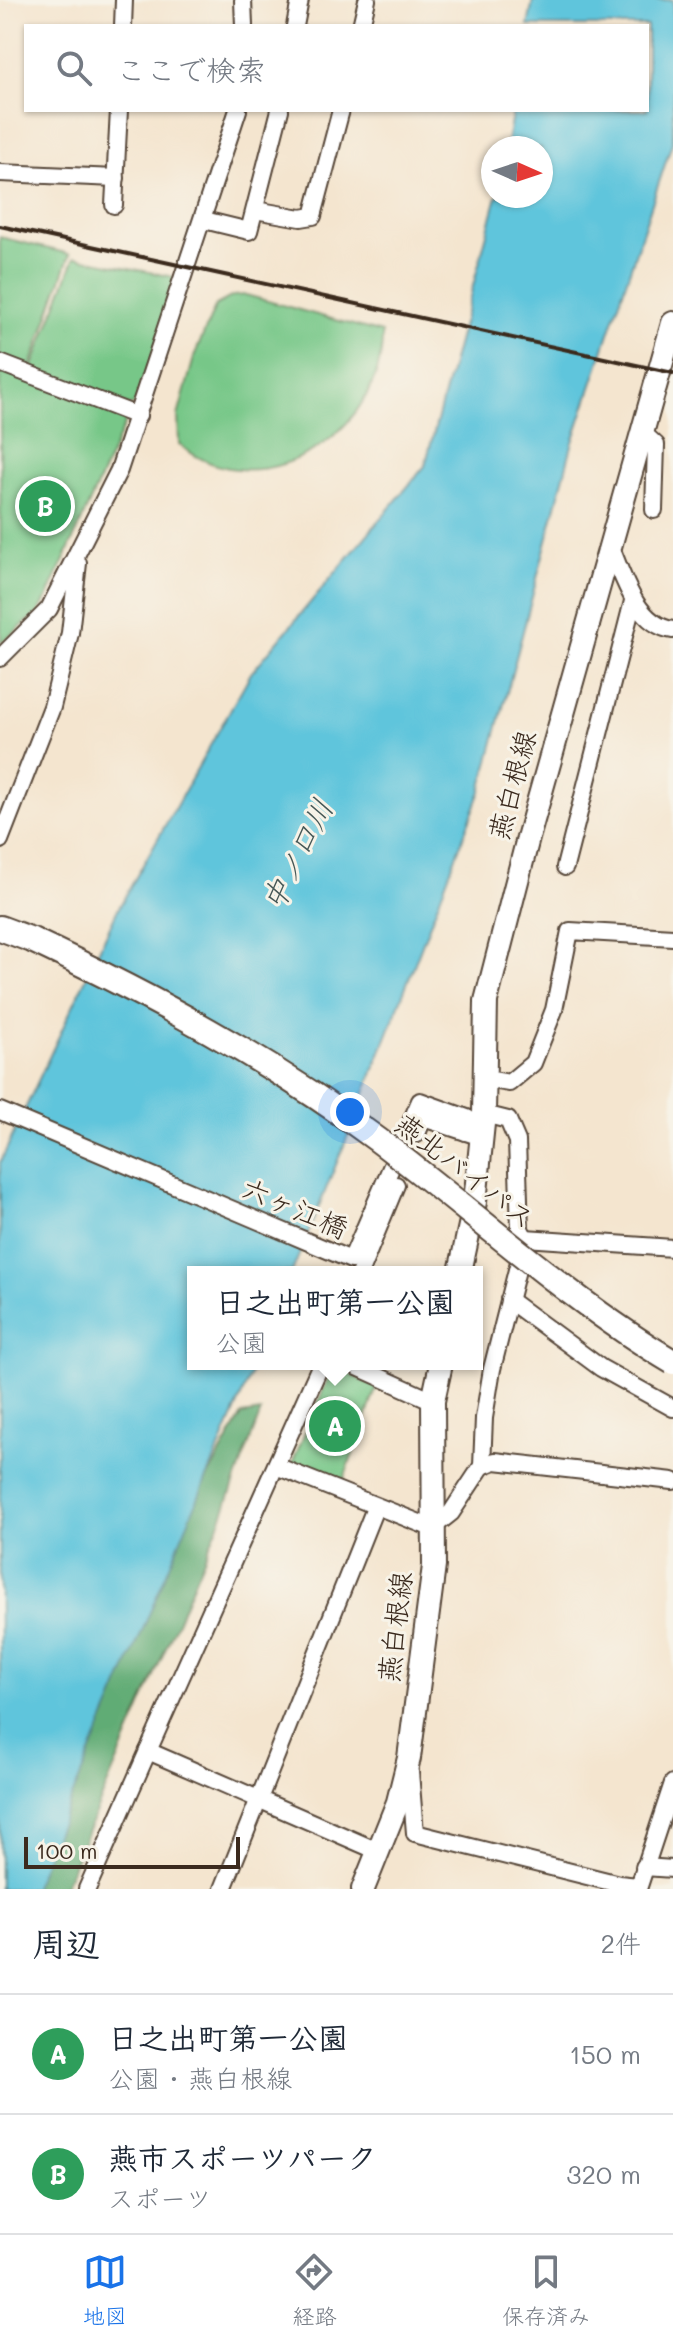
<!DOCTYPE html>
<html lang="ja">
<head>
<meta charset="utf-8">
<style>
	:root { --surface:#fff; --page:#f6f6f7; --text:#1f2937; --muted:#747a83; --line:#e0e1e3; --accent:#1a73e8 }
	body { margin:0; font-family:Mali,"Klee One",sans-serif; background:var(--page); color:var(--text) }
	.compass { position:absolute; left:481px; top:136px; width:72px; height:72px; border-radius:50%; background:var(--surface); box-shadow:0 2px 6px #0004; rotate:93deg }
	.scale { position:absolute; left:24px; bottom:20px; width:216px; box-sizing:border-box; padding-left:8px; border:4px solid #3b2a1e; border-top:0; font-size:22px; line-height:28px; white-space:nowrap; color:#3b2a1e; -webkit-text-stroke:6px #f7f3e8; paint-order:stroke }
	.you { position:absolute; left:350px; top:1112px; width:28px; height:28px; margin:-20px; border:6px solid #fff; border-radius:50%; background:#1a73e8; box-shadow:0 0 0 12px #1a73e833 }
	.badge { display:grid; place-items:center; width:52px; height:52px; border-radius:50%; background:var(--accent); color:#fff; font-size:26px; font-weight:700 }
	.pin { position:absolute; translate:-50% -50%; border:4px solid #fff; box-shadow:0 2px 8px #0006 }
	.popup { position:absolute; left:187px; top:1266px; width:296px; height:104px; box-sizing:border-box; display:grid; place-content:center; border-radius:0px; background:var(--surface); filter:drop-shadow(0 2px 6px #0005); font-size:26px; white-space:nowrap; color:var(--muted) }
	.popup b { font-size:30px; color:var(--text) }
	.popup::after { content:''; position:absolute; left:50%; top:100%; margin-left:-16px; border:16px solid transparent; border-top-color:var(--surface) }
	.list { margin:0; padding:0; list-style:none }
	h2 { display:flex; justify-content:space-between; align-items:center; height:104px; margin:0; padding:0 32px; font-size:34px }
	h2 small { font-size:26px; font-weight:400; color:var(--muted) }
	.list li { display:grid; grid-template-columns:52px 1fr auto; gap:24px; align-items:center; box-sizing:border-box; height:120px; padding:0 32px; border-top:2px solid var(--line) }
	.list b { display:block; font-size:30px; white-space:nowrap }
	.list p { margin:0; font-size:26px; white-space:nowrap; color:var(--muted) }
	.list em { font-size:26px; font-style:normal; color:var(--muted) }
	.icon { flex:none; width:44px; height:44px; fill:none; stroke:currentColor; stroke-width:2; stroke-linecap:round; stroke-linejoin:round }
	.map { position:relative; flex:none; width:673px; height:1889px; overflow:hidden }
	.search { position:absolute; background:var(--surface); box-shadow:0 2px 6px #0004; left:24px; right:24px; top:24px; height:88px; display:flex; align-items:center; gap:20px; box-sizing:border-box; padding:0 28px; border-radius:0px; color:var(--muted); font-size:30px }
	.sheet { height:344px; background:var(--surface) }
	nav { display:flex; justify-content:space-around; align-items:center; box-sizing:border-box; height:112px; border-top:2px solid var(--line); background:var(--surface); font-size:22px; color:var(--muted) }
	nav a { display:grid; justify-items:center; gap:4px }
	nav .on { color:var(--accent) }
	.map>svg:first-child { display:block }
	.green { fill:#77c788; stroke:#597853; stroke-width:2 }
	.forest { fill:#61ac74; stroke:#4e6b49; stroke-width:2 }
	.water { fill:#5fc5dc; stroke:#4d787d; stroke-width:2 }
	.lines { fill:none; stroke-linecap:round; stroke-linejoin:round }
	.minor-casing { stroke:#574639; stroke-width:20 }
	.major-casing { stroke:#574639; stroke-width:26 }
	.highway-casing { stroke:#574639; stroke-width:28 }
	.minor { stroke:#fff; stroke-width:16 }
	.major { stroke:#fff; stroke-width:22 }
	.highway { stroke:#fff; stroke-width:24 }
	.rail { stroke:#3b2a1e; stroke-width:4 }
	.highway-bridge-casing { stroke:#574639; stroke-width:28; stroke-linecap:butt }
	.highway-bridge { stroke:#fff; stroke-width:24 }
	.labels { text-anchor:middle; stroke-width:6; stroke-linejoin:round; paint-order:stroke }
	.street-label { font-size:28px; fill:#3b2a1e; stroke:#f7f3e8 }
	.water-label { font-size:30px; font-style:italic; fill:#465857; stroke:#f7f3e8 }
</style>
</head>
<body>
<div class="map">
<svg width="673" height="1889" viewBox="0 0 673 1889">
	<rect width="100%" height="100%" fill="#f7f3e8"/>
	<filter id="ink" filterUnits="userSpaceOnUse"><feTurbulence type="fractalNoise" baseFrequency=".0125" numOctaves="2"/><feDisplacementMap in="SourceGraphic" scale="16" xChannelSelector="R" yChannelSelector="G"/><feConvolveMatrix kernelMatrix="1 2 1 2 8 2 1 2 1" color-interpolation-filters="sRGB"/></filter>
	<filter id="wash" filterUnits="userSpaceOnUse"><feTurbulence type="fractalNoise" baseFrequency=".006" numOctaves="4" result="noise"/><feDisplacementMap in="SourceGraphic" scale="32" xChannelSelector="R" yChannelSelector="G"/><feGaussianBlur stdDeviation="1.8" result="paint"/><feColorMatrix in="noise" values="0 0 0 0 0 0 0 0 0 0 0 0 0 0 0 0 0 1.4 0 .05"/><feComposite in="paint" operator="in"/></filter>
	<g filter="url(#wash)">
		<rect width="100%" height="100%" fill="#f4e5cf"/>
		<g class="green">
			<path d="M0,237L70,254L29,371L0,359Z"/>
			<path d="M75,257L179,278L137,402L130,406L31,371Z"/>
			<path d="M246,295L382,333C385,431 260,513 179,444L178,416L195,354L216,305L233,296Z"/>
			<path d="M0,368L128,416L48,596L38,613L1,643Z"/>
			<path d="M333,1367L377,1387L341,1487L291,1466Z"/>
		</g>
		<path class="forest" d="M261,1412L221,1519L63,1889H21L178,1531L242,1415Z"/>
		<path class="water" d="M533,0H673V140L572,445L481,791L358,1111L292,1272H193V1364H255L33,1889H0V1163L117,911L251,673L425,466L497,196H541V148H506L513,110H647V26H528Z"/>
	</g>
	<g filter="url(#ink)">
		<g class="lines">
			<g class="minor-casing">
				<g id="minor">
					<path d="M243,0L244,26"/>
					<path d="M123,26L124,0"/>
					<path d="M295,26L300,0"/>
					<path d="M361,26L367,0"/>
					<path d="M0,173L116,178"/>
					<path d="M114,205L119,110"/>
					<path d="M255,210L301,218L313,216L341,110"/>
					<path d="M204,220L249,231L280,110"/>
					<path d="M0,363L138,416"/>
					<path d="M643,433L656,445L654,510"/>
					<path d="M610,545C622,574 636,625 673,630"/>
					<path d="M0,658L49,609L119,470L238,110"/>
					<path d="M0,840L52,707L70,633L78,563"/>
					<path d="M565,867L633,601"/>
					<path d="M486,1079L509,1083L533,1063L554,1010L570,931L673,937"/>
					<path d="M0,1111L351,1260L420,1101L467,1118L466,1132"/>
					<path d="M417,1134L423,1118L472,1134"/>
					<path d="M525,1238L673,1248"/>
					<path d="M360,1272L396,1185"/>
					<path d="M509,1300L601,1368L673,1408"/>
					<path d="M321,1364L148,1751L380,1852"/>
					<path d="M351,1364L433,1401"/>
					<path d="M276,1466L432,1528L451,1513L482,1466L484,1418L492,1369L525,1238L520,1229L517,1141L508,1120L484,1114"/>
					<path d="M482,1466L495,1461L673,1481"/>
					<path d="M410,1772L415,1833L619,1884L638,1886"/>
					<path d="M644,1867L673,1869"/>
					<path d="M87,1889L148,1751"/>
					<path d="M223,1889L375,1508"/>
					<path d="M638,1889L673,1783"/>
				</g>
			</g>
			<g class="major-casing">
				<g id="major">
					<path d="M460,1272L475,1202L484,1114L486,1001L528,838L673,323"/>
					<path d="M363,1889L398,1802L409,1758L434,1566L433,1401L441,1364"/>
				</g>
			</g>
			<g class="highway-casing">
				<path id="highway" d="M0,928L32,940"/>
			</g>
			<use href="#minor" class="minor"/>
			<use href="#major" class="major"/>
			<use href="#highway" class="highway"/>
			<path class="rail" d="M0,226L673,373"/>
			<g class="highway-bridge-casing">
				<path id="highway-bridge" d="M32,940C153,997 270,1060 378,1140C477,1214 567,1299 673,1362"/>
			</g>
			<use href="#highway-bridge" class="highway-bridge"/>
		</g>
	</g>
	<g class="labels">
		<g class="street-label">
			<text transform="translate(512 785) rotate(-75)" y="10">燕白根線</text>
			<text transform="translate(465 1171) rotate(38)" y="10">燕北バイパス</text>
			<text transform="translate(295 1208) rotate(23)" y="10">六ヶ江橋</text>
			<text transform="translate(395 1627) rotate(-83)" y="10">燕白根線</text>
		</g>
		<g class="water-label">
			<text transform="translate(298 855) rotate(-63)" y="10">中ノ口川</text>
		</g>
	</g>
</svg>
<svg class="compass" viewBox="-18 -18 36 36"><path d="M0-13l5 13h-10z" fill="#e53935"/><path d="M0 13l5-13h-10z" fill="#747a83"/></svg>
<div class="scale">100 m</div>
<div class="you"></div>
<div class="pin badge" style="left:335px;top:1426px;background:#2e9e5b">A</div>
<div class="popup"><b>日之出町第一公園</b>公園</div>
<div class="pin badge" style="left:45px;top:506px;background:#2e9e5b">B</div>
<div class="search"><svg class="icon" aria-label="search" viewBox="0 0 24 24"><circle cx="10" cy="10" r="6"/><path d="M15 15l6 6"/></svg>ここで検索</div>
</div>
<section class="sheet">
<h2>周辺<small>2件</small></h2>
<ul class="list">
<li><span class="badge" style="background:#2e9e5b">A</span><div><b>日之出町第一公園</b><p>公園 · 燕白根線</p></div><em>150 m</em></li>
<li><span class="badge" style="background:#2e9e5b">B</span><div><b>燕市スポーツパーク</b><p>スポーツ</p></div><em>320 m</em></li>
</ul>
</section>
<nav>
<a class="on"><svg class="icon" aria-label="map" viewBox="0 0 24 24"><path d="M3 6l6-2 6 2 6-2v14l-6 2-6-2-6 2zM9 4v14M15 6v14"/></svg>地図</a>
<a><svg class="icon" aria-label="directions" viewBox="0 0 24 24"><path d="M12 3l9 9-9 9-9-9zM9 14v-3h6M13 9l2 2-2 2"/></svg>経路</a>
<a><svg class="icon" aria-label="saved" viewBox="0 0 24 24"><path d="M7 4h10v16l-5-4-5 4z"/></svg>保存済み</a>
</nav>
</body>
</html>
